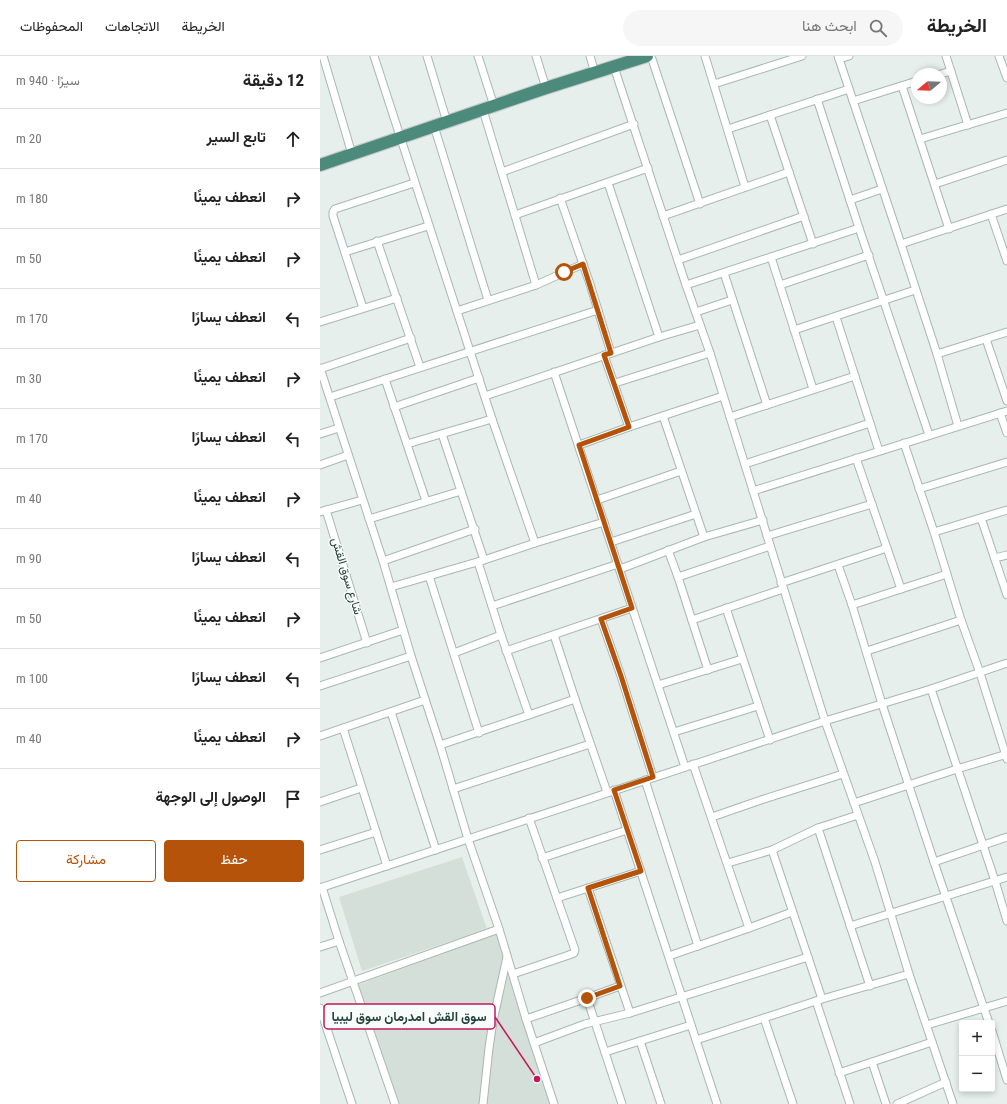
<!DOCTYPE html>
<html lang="ar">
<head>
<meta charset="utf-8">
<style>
	:root { --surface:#fff; --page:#f6f6f6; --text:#222; --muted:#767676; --line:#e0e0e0; --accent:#b45309 }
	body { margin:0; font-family:"Roboto Condensed",Vazirmatn,sans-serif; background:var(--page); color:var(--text); direction:rtl }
	.controls { position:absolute; right:12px; bottom:12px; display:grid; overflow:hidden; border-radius:4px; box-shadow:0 2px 6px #0003 }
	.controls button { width:36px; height:36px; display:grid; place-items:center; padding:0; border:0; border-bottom:1px solid var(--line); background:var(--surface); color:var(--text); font:20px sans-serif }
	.compass { position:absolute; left:591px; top:12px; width:36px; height:36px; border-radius:50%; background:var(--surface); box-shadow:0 2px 6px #0003; rotate:251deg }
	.stop { position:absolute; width:12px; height:12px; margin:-9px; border:3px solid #b45309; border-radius:50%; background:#fff }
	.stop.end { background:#b45309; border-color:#fff; box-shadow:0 1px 4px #0008 }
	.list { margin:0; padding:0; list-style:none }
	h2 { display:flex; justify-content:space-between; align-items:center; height:52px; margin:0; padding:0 16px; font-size:17px }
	h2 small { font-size:13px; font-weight:400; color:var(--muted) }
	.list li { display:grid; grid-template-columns:26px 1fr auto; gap:12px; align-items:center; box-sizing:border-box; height:60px; padding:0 16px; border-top:1px solid var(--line) }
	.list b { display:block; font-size:15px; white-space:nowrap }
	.list em { font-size:13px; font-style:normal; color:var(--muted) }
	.actions { display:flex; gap:8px; padding:12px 16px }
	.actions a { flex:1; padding:9px 0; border:1px solid var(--accent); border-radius:4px; text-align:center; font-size:14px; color:var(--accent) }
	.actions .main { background:var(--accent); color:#fff }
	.icon { flex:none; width:22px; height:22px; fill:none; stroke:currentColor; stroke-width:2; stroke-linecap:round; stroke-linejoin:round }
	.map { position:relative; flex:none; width:687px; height:1048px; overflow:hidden; direction:ltr }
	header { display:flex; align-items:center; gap:24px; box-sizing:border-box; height:56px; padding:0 20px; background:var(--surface); border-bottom:1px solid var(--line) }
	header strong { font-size:19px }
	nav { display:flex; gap:22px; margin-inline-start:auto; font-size:14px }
	.search { width:280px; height:36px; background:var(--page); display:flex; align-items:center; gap:10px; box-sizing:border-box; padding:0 14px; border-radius:22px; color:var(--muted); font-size:15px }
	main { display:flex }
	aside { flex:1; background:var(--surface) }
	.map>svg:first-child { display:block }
	.built { fill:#d4dfda }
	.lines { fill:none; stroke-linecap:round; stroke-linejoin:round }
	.minor-casing { stroke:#a8b8b2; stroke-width:9 }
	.trunk-casing { stroke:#c2cac8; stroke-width:14 }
	.minor { stroke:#fff; stroke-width:7 }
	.trunk { stroke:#4c8a7c; stroke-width:12 }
	.route { stroke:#b45309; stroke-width:5 }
	.labels { text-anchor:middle; stroke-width:3; stroke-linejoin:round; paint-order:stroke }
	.street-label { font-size:12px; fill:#24423a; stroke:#f7fbf9 }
	.leader { fill:none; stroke:#c2185b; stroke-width:1.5 }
	.callout-dot { fill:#c2185b; stroke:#f7fbf9; stroke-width:1.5 }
	.callout { fill:#f7fbf9; stroke:#c2185b; stroke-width:1.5 }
	.callout-label { font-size:13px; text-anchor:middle; font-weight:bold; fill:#24423a }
</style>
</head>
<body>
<header>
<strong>الخريطة</strong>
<div class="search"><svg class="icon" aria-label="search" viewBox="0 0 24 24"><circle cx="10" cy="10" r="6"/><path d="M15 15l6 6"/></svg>ابحث هنا</div>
<nav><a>الخريطة</a><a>الاتجاهات</a><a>المحفوظات</a></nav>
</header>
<main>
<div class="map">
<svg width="687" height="1048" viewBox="0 0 687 1048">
	<rect width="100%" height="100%" fill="#e6efeb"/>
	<g class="built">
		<path d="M142,801L167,873L42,915L19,841Z"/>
		<path d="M176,878L230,1048H77L38,929Z"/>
	</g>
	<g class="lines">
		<g class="minor-casing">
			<g id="minor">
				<path d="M3,0L32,98"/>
				<path d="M54,0L172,363L215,487"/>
				<path d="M107,0L127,66"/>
				<path d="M158,0L174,50"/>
				<path d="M216,0L226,32"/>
				<path d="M270,0L275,17"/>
				<path d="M331,0L380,148"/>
				<path d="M385,0L425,131"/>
				<path d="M518,0L581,188L617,298L638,370"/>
				<path d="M626,0L648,69"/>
				<path d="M679,0L687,22"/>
				<path d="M519,3L529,0"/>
				<path d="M294,11L366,229L390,297L505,665L555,806L589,918L633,1048"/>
				<path d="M621,18L631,15"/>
				<path d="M394,28L482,0"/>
				<path d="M582,30L629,173"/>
				<path d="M497,43L539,172L609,379"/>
				<path d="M533,45L597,25"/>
				<path d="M163,54L216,229"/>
				<path d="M450,59L493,188"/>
				<path d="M114,70L168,244"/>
				<path d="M408,73L529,33"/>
				<path d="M600,83L687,57"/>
				<path d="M182,116L314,68"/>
				<path d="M288,127L339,281"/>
				<path d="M615,128L687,104"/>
				<path d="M240,142L270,228L291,297"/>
				<path d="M530,144L562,133"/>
				<path d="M671,158L687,205"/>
				<path d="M195,159L328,112"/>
				<path d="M343,160L469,116"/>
				<path d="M57,185L100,311"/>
				<path d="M581,188L687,153"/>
				<path d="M25,196L108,170"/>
				<path d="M451,201L493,333"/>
				<path d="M358,204L484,160"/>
				<path d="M404,217L447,349"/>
				<path d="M366,229L539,172"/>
				<path d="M460,229L549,199"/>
				<path d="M43,252L13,160V156L15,153L94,127"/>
				<path d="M137,255L216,229L263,208"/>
				<path d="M376,256L412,244"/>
				<path d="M516,261L559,395"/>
				<path d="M0,266L77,242"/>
				<path d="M474,274L595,234"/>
				<path d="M666,283L687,345"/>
				<path d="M617,298L687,276"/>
				<path d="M284,299L309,371"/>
				<path d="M0,312L63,505L91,600L120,689L148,783L179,873L206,963L234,1048"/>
				<path d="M0,313L91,282"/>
				<path d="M234,316L365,711"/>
				<path d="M65,323L106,445"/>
				<path d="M295,327L390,297"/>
				<path d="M165,340L339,281L380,269"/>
				<path d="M10,341L278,254"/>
				<path d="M74,351L159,322"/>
				<path d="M680,357L687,377"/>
				<path d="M343,360L384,481"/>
				<path d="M410,361L535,320"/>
				<path d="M0,378L19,372"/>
				<path d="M122,378L164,504"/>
				<path d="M584,387L614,476L641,564L660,617L687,703"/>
				<path d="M87,388L172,363"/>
				<path d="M259,389L309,371L403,340"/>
				<path d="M536,402L581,533"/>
				<path d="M425,408L550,367"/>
				<path d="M0,409L28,399"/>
				<path d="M599,433L687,406"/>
				<path d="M433,435L687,355"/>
				<path d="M277,444L361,415"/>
				<path d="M6,454L47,587"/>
				<path d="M0,456L42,444"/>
				<path d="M661,462L687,539"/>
				<path d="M49,463L141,435"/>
				<path d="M614,476L687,454"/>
				<path d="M447,480L552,448"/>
				<path d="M291,486L376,458"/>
				<path d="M348,494L358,521L388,614"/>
				<path d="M675,502L687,499"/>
				<path d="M63,505L155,473"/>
				<path d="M518,509L532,549L562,648L614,806L669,967"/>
				<path d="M300,513L384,481L443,464"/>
				<path d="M109,520L159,677"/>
				<path d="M358,521L450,490"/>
				<path d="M461,527L567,492"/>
				<path d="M71,531L164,504L215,487L284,466"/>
				<path d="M532,549L627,518"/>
				<path d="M172,550L298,508"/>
				<path d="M406,552L450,684"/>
				<path d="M281,563L301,620L333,721"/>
				<path d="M372,564L463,533"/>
				<path d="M234,579L255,643L287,736"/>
				<path d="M186,595L312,552"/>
				<path d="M547,595L641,564"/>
				<path d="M134,597L181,579"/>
				<path d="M0,602L83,574"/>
				<path d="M338,629L422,603"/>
				<path d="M0,630L91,600"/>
				<path d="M611,633L675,825L687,865"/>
				<path d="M71,656L116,794"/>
				<path d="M209,659L255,643"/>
				<path d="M23,672L67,810"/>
				<path d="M354,676L438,650"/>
				<path d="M0,680L105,644"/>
				<path d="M120,689L209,659L181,579L158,506"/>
				<path d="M373,708L429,872"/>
				<path d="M325,724L378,890"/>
				<path d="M133,733L270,688"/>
				<path d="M294,734L397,1048"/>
				<path d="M0,746L41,732"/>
				<path d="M534,747L637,713L687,698"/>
				<path d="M392,761L441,744L523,718"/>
				<path d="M498,772L550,930"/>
				<path d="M0,794L56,776"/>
				<path d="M452,794L502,943"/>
				<path d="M222,802L307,774"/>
				<path d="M614,806L687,781"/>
				<path d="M408,807L452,794L498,772L538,759"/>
				<path d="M2,831L19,885L75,1048"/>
				<path d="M0,832L505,665L611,633L687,607"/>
				<path d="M268,832L310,957"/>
				<path d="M237,842L321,815"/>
				<path d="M530,870L687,821"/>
				<path d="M0,891L19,885"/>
				<path d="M349,900L429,872L472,856"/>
				<path d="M193,918L249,899L254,897L255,894L209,762"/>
				<path d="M300,930L267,942L302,1048"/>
				<path d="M0,937L179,873"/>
				<path d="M496,945L530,1048"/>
				<path d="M0,952L32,1048"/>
				<path d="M206,963L267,942"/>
				<path d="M607,969L687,945"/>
				<path d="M672,975L687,1024"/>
				<path d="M376,984L444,962"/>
				<path d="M320,985L341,1048"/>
				<path d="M214,987L265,968L310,957L488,901"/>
				<path d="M285,996L371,969"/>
				<path d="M552,1006L566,1048"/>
				<path d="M519,1017L612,986"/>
				<path d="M163,1048L169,992L173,965L187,901"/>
				<path d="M473,1048L444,962L502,943L589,918"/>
				<path d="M577,1048L626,1026"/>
			</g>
		</g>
		<g class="trunk-casing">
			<path id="trunk" d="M0,109L226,32L327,0"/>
		</g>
		<use href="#minor" class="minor"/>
		<use href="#trunk" class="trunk"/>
	</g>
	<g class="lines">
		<path class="route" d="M244,216L263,208L291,297L284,299L309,371L259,389L312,552L281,563L301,620L333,721L294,734L321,815L268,832L300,930L267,942"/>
	</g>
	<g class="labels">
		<g class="street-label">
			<text transform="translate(27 520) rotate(73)" y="4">شارع سوق القش</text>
		</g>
	</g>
	<path class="leader" d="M217 1023L175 961"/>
	<circle class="callout-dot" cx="217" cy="1023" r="4"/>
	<rect class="callout" x="4" y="948" width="171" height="25" rx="4"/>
	<g class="callout-label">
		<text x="89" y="965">سوق القش امدرمان سوق ليبيا</text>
	</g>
</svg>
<div class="controls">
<button>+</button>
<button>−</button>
</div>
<svg class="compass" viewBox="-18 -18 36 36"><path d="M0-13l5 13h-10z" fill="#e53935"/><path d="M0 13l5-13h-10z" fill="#767676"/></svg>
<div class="stop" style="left:244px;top:216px"></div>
<div class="stop end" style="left:267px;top:942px"></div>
</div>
<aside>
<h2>12 دقيقة<small>سيرًا · 940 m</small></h2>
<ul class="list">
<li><svg class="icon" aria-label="ahead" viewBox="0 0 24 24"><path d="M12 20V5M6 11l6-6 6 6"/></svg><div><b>تابع السير</b></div><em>20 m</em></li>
<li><svg class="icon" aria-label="right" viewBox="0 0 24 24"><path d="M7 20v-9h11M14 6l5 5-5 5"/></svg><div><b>انعطف يمينًا</b></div><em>180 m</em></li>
<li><svg class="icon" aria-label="right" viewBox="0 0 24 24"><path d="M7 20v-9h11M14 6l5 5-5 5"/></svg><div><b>انعطف يمينًا</b></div><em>50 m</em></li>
<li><svg class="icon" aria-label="left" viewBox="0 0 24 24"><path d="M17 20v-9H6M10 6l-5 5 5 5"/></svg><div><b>انعطف يسارًا</b></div><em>170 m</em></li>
<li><svg class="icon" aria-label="right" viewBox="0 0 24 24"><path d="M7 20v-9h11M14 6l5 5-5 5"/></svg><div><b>انعطف يمينًا</b></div><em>30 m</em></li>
<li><svg class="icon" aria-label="left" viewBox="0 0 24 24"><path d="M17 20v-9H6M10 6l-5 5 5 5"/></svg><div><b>انعطف يسارًا</b></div><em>170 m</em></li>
<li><svg class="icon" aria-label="right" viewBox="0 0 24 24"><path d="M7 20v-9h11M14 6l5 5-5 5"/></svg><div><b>انعطف يمينًا</b></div><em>40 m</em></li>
<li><svg class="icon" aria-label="left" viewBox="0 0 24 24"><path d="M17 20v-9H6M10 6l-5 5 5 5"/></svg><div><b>انعطف يسارًا</b></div><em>90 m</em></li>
<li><svg class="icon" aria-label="right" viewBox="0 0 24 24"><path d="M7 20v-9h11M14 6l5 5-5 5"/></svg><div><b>انعطف يمينًا</b></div><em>50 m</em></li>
<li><svg class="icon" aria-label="left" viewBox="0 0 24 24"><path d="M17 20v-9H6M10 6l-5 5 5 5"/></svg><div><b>انعطف يسارًا</b></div><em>100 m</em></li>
<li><svg class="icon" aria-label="right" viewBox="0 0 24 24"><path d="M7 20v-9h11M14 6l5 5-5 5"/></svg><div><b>انعطف يمينًا</b></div><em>40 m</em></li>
<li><svg class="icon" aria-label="arrive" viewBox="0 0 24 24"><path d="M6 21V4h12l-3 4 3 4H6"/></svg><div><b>الوصول إلى الوجهة</b></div></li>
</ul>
<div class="actions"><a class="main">حفظ</a><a>مشاركة</a></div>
</aside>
</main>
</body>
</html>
